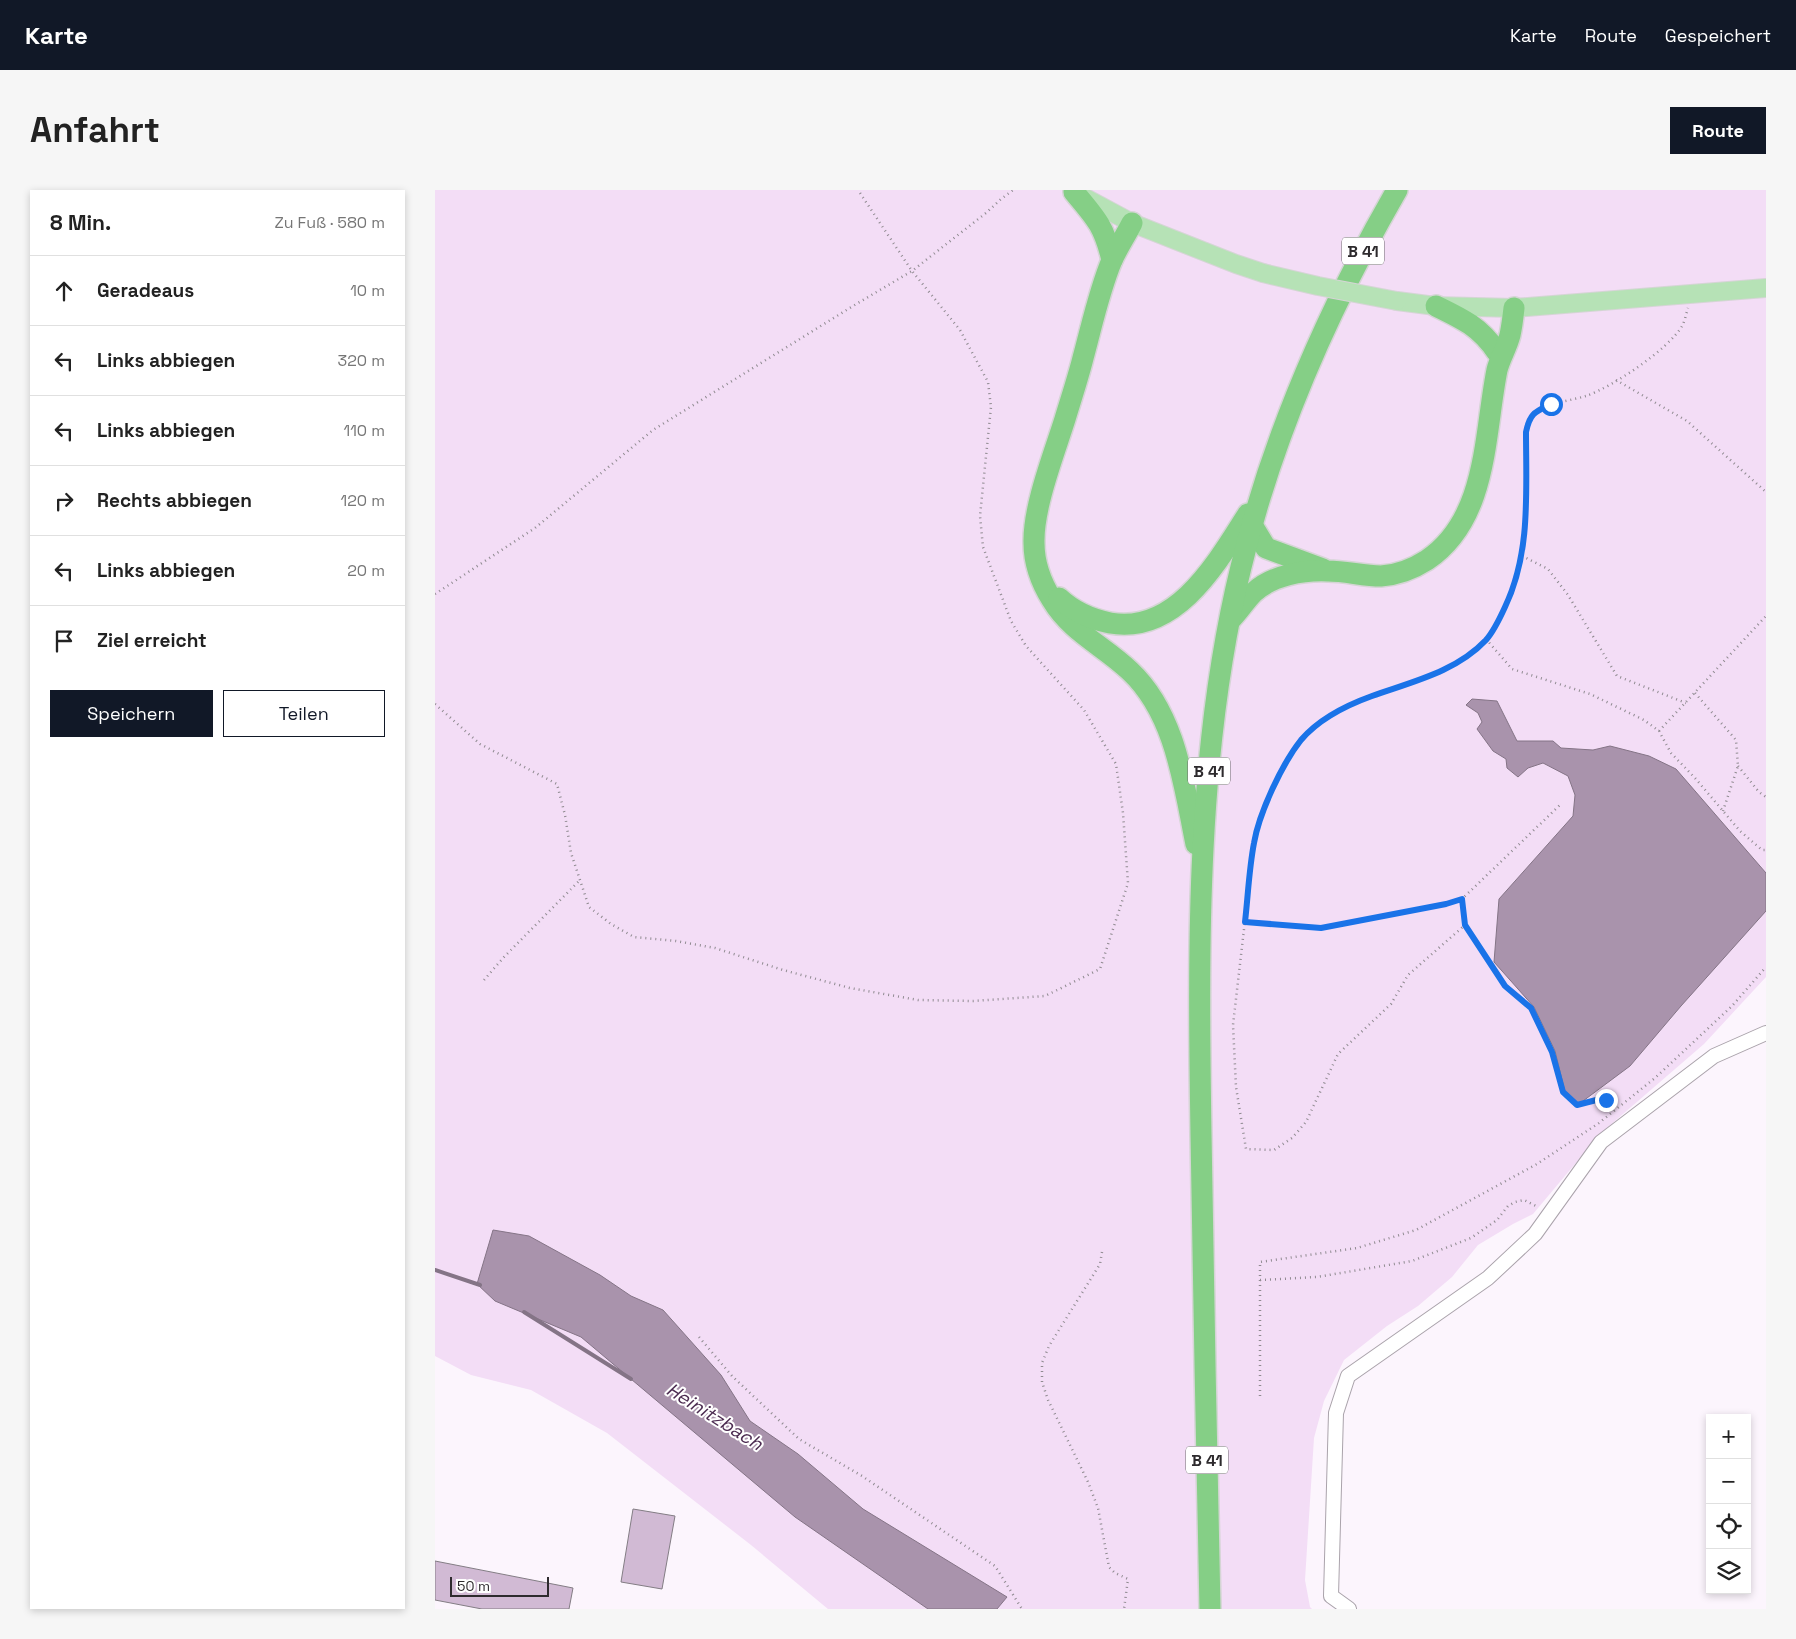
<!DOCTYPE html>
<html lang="de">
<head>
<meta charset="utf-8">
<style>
	:root { --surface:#fff; --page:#f6f6f6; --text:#222; --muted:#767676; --line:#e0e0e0; --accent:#111827 }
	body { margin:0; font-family:"Space Grotesk",sans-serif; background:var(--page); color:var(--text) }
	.controls { position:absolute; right:15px; bottom:15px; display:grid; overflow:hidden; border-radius:0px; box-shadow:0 2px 8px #0003 }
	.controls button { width:45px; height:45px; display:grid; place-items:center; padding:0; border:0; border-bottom:1px solid var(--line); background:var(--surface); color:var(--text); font:25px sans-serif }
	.scale { position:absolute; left:15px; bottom:12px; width:99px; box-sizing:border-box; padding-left:5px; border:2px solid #2e2b2e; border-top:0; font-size:14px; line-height:18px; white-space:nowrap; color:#2e2b2e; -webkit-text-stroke:4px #fff; paint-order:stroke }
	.stop { position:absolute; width:15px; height:15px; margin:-11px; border:4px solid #1a73e8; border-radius:50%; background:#fff }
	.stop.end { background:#1a73e8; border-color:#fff; box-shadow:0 1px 5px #0008 }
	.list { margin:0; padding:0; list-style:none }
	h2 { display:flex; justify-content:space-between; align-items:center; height:65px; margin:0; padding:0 20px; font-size:21px }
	h2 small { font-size:16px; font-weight:400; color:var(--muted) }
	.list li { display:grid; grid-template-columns:32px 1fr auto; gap:15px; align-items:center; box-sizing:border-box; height:70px; padding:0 20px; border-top:1px solid var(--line) }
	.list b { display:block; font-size:19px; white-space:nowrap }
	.list em { font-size:16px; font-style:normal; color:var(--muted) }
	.actions { display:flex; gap:10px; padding:15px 20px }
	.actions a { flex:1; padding:11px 0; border:1px solid var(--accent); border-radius:0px; text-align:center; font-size:18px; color:var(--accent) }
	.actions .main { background:var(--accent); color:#fff }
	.icon { flex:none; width:28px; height:28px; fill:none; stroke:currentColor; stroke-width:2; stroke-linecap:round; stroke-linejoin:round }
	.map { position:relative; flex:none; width:1331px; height:1419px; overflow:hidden; border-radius:0px }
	header { display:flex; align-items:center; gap:30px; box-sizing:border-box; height:70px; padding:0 25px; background:var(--accent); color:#fff }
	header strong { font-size:24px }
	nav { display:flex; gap:28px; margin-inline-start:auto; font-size:18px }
	.intro { display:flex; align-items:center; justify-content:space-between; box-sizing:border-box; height:120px; padding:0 30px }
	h1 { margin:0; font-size:35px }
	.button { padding:12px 22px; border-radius:0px; background:var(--accent); color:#fff; font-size:18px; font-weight:700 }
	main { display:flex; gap:30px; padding:0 30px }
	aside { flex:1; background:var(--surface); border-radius:0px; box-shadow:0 2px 8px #0003 }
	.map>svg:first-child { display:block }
	.green { fill:#f3ddf6 }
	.water { fill:#a993ac; stroke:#847486 }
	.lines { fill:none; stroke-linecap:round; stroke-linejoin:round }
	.stream { stroke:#847486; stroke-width:4 }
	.building { fill:#d1bad4; stroke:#837d84 }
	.minor-casing { stroke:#aaa3ab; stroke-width:16 }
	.major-casing { stroke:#d5d5d5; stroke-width:20 }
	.highway-casing { stroke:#d5d5d5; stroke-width:24 }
	.path { stroke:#908b91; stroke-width:2.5; stroke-dasharray:1 4; stroke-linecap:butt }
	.minor { stroke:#fff; stroke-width:14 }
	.major { stroke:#b6e2b6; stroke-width:18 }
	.highway { stroke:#85cf86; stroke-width:21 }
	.major-bridge-casing { stroke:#d5d5d5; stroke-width:20; stroke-linecap:butt }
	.major-bridge { stroke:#b6e2b6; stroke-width:18 }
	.route { stroke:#1a73e8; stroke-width:6 }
	.labels { text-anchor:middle; stroke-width:4; stroke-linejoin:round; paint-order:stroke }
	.shield { fill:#fff; stroke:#6d6b6d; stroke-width:1 }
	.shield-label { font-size:16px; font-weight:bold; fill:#2e2b2e }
	.water-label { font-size:19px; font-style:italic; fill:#4d2d52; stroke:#fff }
</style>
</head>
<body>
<header>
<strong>Karte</strong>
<nav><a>Karte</a><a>Route</a><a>Gespeichert</a></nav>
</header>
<div class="intro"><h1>Anfahrt</h1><a class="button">Route</a></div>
<main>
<aside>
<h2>8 Min.<small>Zu Fuß · 580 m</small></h2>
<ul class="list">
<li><svg class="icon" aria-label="ahead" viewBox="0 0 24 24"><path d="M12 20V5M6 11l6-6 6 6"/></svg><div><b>Geradeaus</b></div><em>10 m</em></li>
<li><svg class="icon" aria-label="left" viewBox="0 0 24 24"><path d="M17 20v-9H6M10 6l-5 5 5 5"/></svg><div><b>Links abbiegen</b></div><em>320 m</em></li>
<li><svg class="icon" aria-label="left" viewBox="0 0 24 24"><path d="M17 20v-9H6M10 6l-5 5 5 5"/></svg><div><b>Links abbiegen</b></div><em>110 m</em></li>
<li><svg class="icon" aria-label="right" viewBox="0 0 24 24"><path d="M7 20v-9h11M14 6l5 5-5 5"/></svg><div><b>Rechts abbiegen</b></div><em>120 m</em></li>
<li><svg class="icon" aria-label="left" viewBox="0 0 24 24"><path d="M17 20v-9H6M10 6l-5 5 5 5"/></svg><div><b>Links abbiegen</b></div><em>20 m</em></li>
<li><svg class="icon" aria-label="arrive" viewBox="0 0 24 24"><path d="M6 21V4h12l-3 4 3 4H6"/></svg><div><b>Ziel erreicht</b></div></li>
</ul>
<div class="actions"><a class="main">Speichern</a><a>Teilen</a></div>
</aside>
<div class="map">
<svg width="1331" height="1419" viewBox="0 0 1331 1419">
	<rect width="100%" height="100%" fill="#fcf5fd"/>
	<path class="green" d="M0,0H1331V787L1269,854L1166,943L1098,1024L1078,1034L1043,1055L1017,1087L983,1116L952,1136L909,1170L889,1211L879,1248L870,1390L875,1417L877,1419H393L316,1355L172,1243L96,1200L36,1185L0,1166Z"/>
	<g class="water">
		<path d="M1037,509L1062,511L1082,551H1118L1126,558L1158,560L1175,556L1214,566L1241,579L1331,683V721L1246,816L1195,876L1144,914L1130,902L1120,861L1099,817L1059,772L1064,709L1138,626L1140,605L1133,586L1108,573L1093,578L1083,587L1072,578L1071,569L1058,561L1042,539L1047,532L1043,523L1031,515Z"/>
		<path d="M58,1040L94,1046L165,1085L196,1106L228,1120L286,1185L315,1231L363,1264L428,1319L572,1407L562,1419H493L360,1327L146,1147L60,1111L42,1094Z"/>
	</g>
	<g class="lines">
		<g class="stream">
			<path d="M0,1080L45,1095"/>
			<path d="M89,1122L196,1189"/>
		</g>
	</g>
	<g class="building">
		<path d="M198,1319L240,1326L227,1399L186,1392Z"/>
		<path d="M0,1371L138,1398L134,1419H47L0,1410Z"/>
	</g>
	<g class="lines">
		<g class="minor-casing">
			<path id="minor" d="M914,1419L896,1406L901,1223L913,1186L1053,1088L1100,1044L1166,952L1279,866L1331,843"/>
		</g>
		<g class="major-casing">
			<g id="major">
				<path d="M643,4L697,33L801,74L828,83"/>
				<path d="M962,111L1001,116L1079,118L1331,98"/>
			</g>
		</g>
		<g class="highway-casing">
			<g id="highway">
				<path d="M639,2C661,28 669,36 677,70"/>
				<path d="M697,33C691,45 683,57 677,70C664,101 657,135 648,168C643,188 636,209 630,229C619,264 598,317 599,353C599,373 607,394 617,410C636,442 669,456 695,481C741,524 749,596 761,654"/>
				<path d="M1001,116C1028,129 1045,137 1062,162"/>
				<path d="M817,335L831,358L888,379"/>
				<path d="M624,408C639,422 655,429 675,433C742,445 783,371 813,324"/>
				<path d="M796,429C804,421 810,411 818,403C837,385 868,380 893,381C911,381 928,386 946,386C962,385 978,379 992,370C1053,329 1049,245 1062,180C1065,168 1072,157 1075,145C1077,136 1078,127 1079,118"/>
				<path d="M775,1419C772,1261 768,1102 766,944C763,755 761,561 806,377C838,244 894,118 962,0"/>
			</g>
		</g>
		<g class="path">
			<path d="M1181,190L1252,231L1331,302"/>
			<path d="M1087,366L1113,379L1133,405L1182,486L1251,513"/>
			<path d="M0,404L100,338L218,240L418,116L477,81L551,23L565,10L578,0"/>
			<path d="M1051,449L1077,479L1155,504L1209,530L1224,541L1236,563L1260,588L1305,641L1327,660H1331"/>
			<path d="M1260,503L1301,550L1303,576L1288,621"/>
			<path d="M0,514L45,554L122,594L130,625L136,663L154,717L176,734L199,747L241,751L280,758L348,780L415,798L483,810L538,811L610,806L665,779L693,693L688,623L681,574L649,520L591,456L576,431L548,357L545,326L556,217L553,192L525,140L477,81L423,0"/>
			<path d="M1224,541L1331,426"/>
			<path d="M1303,576L1324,602L1331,607"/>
			<path d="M1027,709L1030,735L973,785L956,814L903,864L871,932L857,948L839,960L811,959L801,897L798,835L819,652L831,613L849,577L867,550L885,533L912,517L935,507L984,491L1030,468L1051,449L1065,428L1078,401L1087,366L1091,333V242C1093,235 1094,227 1100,222C1115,212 1135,211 1151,206C1177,197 1233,160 1247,136C1250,131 1251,124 1253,118"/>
			<path d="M809,732L886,738L1011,714L1027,709L1126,614"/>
			<path d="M1030,735L1070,796L1096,818L1117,862L1128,902L1142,915L1169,908L1174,913"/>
			<path d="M49,790L69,767L144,691"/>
			<path d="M667,1062L665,1074L614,1156L607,1173V1192L613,1210L653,1292L663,1318L674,1377L680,1383L693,1389L689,1419"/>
			<path d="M825,1090L882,1087L977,1071L1036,1048L1062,1030L1073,1016L1080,1012L1089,1010L1103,1017"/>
			<path d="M264,1147L297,1186L364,1249L427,1286L560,1376L587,1419"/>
			<path d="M825,1206V1072L922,1058L981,1040L1102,974L1164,933L1220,888L1297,816L1331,777"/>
		</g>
		<use href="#minor" class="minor"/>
		<use href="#major" class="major"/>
		<use href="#highway" class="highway"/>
		<g class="major-bridge-casing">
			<path id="major-bridge" d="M828,83L883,96L962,111"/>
		</g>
		<use href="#major-bridge" class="major-bridge"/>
	</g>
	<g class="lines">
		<path class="route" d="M1116,214C1100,222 1095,223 1091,242C1091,301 1096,363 1070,417C1065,428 1059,441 1051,450C1021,482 976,492 937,506C912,515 883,530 866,550C847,574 824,623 819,653C814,679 813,706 810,732L886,738L1011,714L1027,709L1030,735L1070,796L1096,818L1117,862L1128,902L1142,915L1169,908L1171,910"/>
	</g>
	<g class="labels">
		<g class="shield">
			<rect x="907" y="47.5" width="42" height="27" rx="4"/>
			<rect x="753" y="567.5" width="42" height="27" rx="4"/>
			<rect x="751" y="1256.5" width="42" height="27" rx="4"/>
		</g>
		<g class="shield-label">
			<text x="928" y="67">B 41</text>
			<text x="774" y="587">B 41</text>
			<text x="772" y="1276">B 41</text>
		</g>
		<g class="water-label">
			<text transform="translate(280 1226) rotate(32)" y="7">Heinitzbach</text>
		</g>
	</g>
</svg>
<div class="controls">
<button>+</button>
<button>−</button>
<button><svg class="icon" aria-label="locate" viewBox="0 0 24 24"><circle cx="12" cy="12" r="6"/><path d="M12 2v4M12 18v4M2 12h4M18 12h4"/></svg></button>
<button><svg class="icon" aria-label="layers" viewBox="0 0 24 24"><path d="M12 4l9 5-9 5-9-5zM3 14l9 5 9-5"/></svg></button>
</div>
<div class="scale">50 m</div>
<div class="stop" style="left:1116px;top:214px"></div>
<div class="stop end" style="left:1171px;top:910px"></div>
</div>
</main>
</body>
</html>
